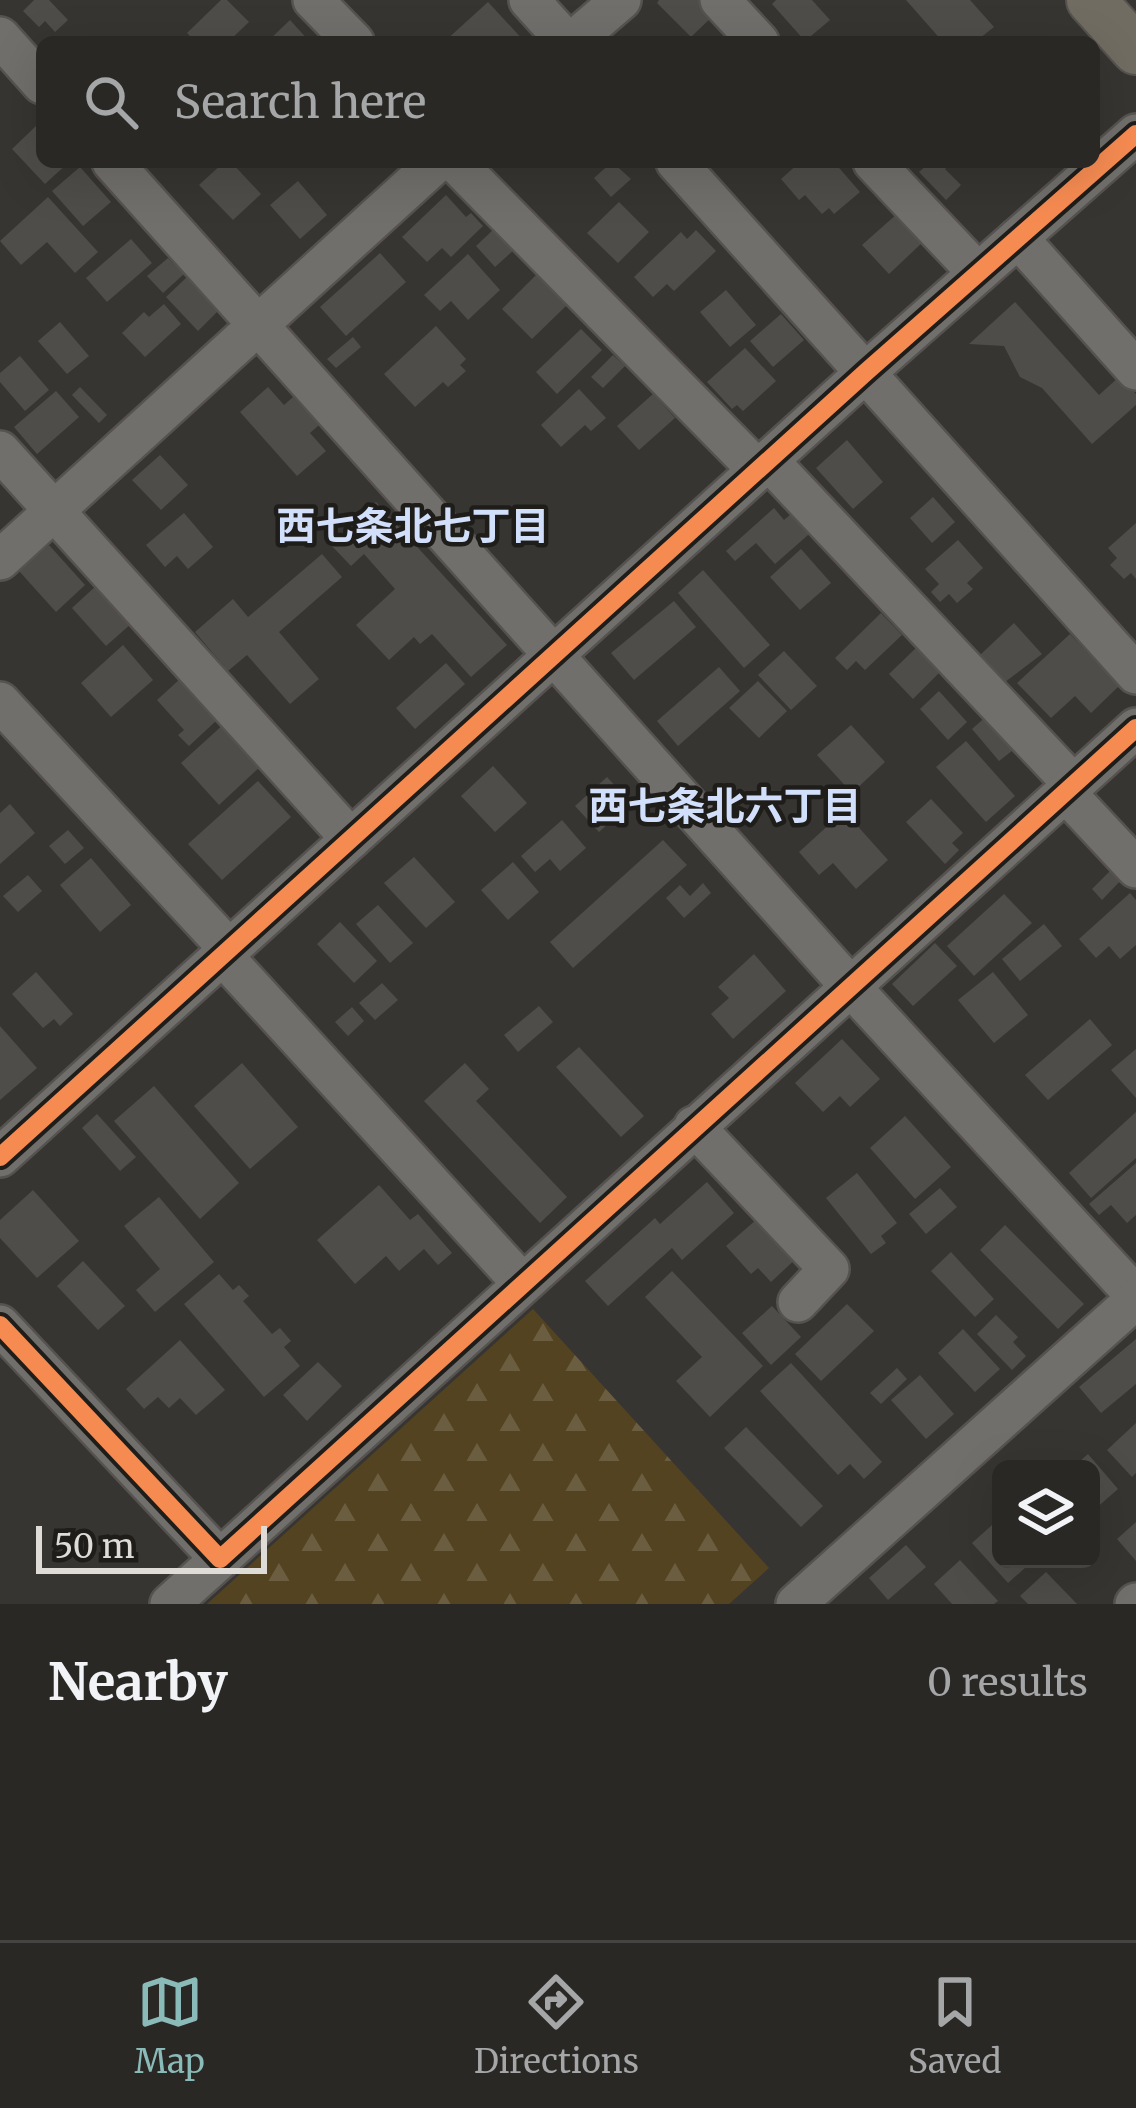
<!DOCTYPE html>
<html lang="en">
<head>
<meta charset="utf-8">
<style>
	:root { --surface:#292825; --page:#353432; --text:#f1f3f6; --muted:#a5a6a7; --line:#454442; --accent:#8bbbb9 }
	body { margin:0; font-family:Merriweather,"Noto Sans JP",serif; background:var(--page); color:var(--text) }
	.controls { position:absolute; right:36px; bottom:36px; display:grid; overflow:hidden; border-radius:18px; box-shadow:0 12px 48px #0002 }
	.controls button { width:108px; height:108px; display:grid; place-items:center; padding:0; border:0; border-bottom:3px solid var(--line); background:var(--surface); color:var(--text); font:60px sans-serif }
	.scale { position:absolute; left:36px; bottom:30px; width:231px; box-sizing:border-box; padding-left:12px; border:6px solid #dfdcd7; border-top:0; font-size:33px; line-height:42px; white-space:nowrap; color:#dfdcd7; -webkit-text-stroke:9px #1f1d1a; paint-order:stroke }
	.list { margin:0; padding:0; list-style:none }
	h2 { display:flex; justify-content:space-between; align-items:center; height:156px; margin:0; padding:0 48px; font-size:51px }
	h2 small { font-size:39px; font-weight:400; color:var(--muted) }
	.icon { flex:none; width:66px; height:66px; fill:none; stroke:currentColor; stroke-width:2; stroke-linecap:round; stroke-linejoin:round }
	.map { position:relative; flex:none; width:1136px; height:1604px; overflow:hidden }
	.search { position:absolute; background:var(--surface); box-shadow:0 12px 48px #0002; left:36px; right:36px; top:36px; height:132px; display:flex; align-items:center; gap:30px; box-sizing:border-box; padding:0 42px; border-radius:18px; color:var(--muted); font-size:45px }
	.sheet { height:336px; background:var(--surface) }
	nav { display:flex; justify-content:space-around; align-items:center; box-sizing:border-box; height:168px; border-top:3px solid var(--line); background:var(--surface); font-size:33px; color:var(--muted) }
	nav a { display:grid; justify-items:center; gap:6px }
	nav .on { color:var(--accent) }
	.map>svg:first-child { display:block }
	.forest { fill:url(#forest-firs) }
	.building { fill:#4f4d49 }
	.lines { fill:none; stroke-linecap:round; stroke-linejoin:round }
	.minor-casing { stroke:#55524f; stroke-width:44 }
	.major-casing { stroke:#55524f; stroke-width:52 }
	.minor { stroke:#706f6c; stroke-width:39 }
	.major { stroke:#706c61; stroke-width:48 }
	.cycleway-casing { stroke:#1f1d1a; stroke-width:26 }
	.cycleway { stroke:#f68b52; stroke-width:18 }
	.labels { text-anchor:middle; stroke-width:9; stroke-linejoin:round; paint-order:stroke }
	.neighbourhood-label { font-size:39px; font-weight:bold; fill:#d2dffa; stroke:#1f1d1a }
</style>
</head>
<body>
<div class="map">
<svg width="1136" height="1604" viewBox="0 0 1136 1604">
	<defs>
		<pattern id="forest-firs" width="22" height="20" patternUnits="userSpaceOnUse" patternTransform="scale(3)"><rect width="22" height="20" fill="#534321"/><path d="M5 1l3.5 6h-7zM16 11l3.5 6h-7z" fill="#6b5e40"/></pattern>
	</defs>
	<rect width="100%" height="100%" fill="#373531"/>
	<path class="forest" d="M533,1309L769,1568L729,1604H207Z"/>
	<g class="building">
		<path d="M34,0H49L68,20L55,32L45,21L39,27L23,11Z"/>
		<path d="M221,0H227L249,22L228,42H196L187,33Z"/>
		<path d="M659,0H704L716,13L691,37L657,3Z"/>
		<path d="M776,0H812L830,20L805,41L772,4Z"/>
		<path d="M906,0H970L994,27L980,38L983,42H943Z"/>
		<path d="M488,2L525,42H444Z"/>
		<path d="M290,20L310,42H267Z"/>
		<path d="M36,126L42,132V162H69L45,184L12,149Z"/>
		<path d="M224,162H231L261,194L233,220L199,185Z"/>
		<path d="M612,162L631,179L611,197L594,178Z"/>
		<path d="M800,162H834L860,192L834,214L829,208L822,214L805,195L799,200L781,179Z"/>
		<path d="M930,162H953L945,169L961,185L946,200L919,172Z"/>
		<path d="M80,167L111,202L83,226L52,191Z"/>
		<path d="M298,181L327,215L300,239L270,205Z"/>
		<path d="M446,195L466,217L471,213L483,226L451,257L442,248L427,262L402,237Z"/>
		<path d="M48,197L98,252L75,273L47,242L21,265L0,241Z"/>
		<path d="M619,202L649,232L618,263L587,233Z"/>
		<path d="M898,213L924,241L889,274L862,245Z"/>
		<path d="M495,228L515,249L495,267L476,246Z"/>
		<path d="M696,230L716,251L674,291L667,284L653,297L634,277L681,232L687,239Z"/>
		<path d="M131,239L152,263L107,302L86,278Z"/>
		<path d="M380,253L406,282L346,336L320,307Z"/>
		<path d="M468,254L500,290L468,320L451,301L440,311L424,295Z"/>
		<path d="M168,258L184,274L163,293L147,276Z"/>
		<path d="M537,274L567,305L532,339L502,309Z"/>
		<path d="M187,277L219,310L198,331L166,297Z"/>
		<path d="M726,290L756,325L730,347L700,312Z"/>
		<path d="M1015,302L1099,395L1120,376L1136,394V405L1092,444L1042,388L1020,377L1004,346L969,344Z"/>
		<path d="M164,304L181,324L145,357L122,333L144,312L149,317Z"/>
		<path d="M781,314L804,340L773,367L750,341Z"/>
		<path d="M60,322L89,356L67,374L38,341Z"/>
		<path d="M436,326L466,359L460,365L466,371L448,387L443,382L415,407L384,374Z"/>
		<path d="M581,329L602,350L557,394L536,372Z"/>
		<path d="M353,337L361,347L336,368L327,359Z"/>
		<path d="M745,348L776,381L743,411L737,405L732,409L707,382Z"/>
		<path d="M613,355L625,366L603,388L591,377Z"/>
		<path d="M20,356L49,390L25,411L0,382V373Z"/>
		<path d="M80,387L107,415L99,423L72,395Z"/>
		<path d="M268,387L284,405L293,397L319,425L310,433L326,451L297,476L240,412Z"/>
		<path d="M579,389L606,418L591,431L585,425L561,447L541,425Z"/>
		<path d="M56,391L79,417L37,454L14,427Z"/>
		<path d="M653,394L675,418L639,450L617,426Z"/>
		<path d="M847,440L883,482L853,509L816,468Z"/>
		<path d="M160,455L188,485L161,510L132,480Z"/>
		<path d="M933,497L955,522L932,543L910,518Z"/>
		<path d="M376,502L507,645L471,677L432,634L420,644L414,637L389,660L356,625L395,589L364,554L351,566L330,544Z"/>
		<path d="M774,508L784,520L798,508L816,528L775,564L756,543L735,561L726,551Z"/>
		<path d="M184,513L213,547L188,569L177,556L165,567L146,545Z"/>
		<path d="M1136,523V579L1131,573L1124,579L1110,565L1117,558L1108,548Z"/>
		<path d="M958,540L983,568L967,583L973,589L957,603L949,594L940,602L931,592L939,584L925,569Z"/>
		<path d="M49,545L85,585L56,612L19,571Z"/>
		<path d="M801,549L831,583L800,610L770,577Z"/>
		<path d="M322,554L342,577L279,632L319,679L290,704L247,655L228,671L195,632L233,599L248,617Z"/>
		<path d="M703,570L770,645L744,668L678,593Z"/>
		<path d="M97,585L132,623L106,646L72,608Z"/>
		<path d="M674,601L696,627L634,680L611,653Z"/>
		<path d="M881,613L902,635L865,670L856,661L847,670L835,658Z"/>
		<path d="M1014,623L1042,654L1005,682L980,655Z"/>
		<path d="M1070,634L1119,686L1091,713L1075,696L1051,718L1017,683Z"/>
		<path d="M123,645L153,680L111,717L81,683Z"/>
		<path d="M917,647L941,671L913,699L889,674Z"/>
		<path d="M784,651L817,686L791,710L758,675Z"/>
		<path d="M446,663L465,684L415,729L396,708Z"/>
		<path d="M719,667L740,691L678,746L657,721Z"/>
		<path d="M180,679L217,720L189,746L178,735L184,730L157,700Z"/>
		<path d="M758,681L787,711L759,738L729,708Z"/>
		<path d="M939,691L967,722L948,740L920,709Z"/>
		<path d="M989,714L1017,747L999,761L972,729Z"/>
		<path d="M225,723L263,764L219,805L181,763Z"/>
		<path d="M851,725L885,762L852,793L817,755Z"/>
		<path d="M966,741L1015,796L986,822L936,767Z"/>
		<path d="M493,766L527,803L495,832L461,796Z"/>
		<path d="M607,777L631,803L599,832L575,806Z"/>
		<path d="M258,781L291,817L222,880L188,844Z"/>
		<path d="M931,799L963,833L952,843L959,850L945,864L906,822Z"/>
		<path d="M10,804L35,833L0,864V813Z"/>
		<path d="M844,811L888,860L856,889L833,863L819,875L799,852Z"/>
		<path d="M562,820L586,848L560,871L550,859L535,872L521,856Z"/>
		<path d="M68,830L84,848L65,864L49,846Z"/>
		<path d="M663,840L687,865L573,968L550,942Z"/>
		<path d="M414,857L455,902L426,928L384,883Z"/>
		<path d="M91,858L131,905L100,932L60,885Z"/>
		<path d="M513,862L539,892L508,920L481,890Z"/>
		<path d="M1114,867L1124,877L1102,900L1092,889Z"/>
		<path d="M28,875L42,891L18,912L3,896Z"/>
		<path d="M703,883L711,893L684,918L666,898L680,885L690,896Z"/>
		<path d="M1130,893L1136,900V945L1120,959L1109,946L1096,958L1079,939Z"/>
		<path d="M1004,894L1032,923L974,976L947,946Z"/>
		<path d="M378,905L413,943L390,963L356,924Z"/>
		<path d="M340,922L377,961L354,983L317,944Z"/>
		<path d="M1044,924L1062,946L1020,981L1002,959Z"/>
		<path d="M935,943L957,966L913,1006L892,984Z"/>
		<path d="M754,954L786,991L733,1039L711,1014L729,998L718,987Z"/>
		<path d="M36,972L73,1014L60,1026L54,1019L43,1028L12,994Z"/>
		<path d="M993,972L1028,1015L994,1043L958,1000Z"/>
		<path d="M382,983L398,1000L375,1020L359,1003Z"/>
		<path d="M539,1006L553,1022L518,1052L504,1035Z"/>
		<path d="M352,1007L364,1021L348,1036L335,1022Z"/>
		<path d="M1090,1019L1112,1045L1048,1100L1025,1075Z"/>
		<path d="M0,1026L37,1068L0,1100Z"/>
		<path d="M842,1039L880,1079L850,1107L840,1096L823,1112L795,1083Z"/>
		<path d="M579,1047L644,1116L621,1137L556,1067Z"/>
		<path d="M1136,1049V1098L1111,1070Z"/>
		<path d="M242,1063L298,1127L250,1169L194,1106Z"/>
		<path d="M465,1063L489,1089L476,1101L567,1197L540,1223L424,1101Z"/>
		<path d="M154,1086L239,1183L200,1219L114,1121Z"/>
		<path d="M1136,1112V1158L1091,1198L1069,1173Z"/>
		<path d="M97,1114L136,1157L120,1171L82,1128Z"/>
		<path d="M905,1116L951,1167L915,1199L870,1148Z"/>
		<path d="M1136,1163V1215L1127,1223L1111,1205L1099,1215L1089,1204Z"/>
		<path d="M857,1173L897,1223L881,1236L886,1243L871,1254L826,1198Z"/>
		<path d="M707,1182L734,1213L682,1260L672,1248L608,1306L585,1281L655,1218L660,1224Z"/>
		<path d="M379,1185L410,1220L418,1214L452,1253L438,1265L424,1249L399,1271L386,1256L355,1284L317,1240Z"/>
		<path d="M940,1188L957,1207L926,1234L909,1214Z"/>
		<path d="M33,1190L79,1241L37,1278L0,1238V1220Z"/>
		<path d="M159,1197L214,1262L155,1312L136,1290L160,1269L124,1226Z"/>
		<path d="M764,1213L801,1254L771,1282L758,1268L751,1274L726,1246Z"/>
		<path d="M1005,1225L1084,1304L1058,1329L980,1250Z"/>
		<path d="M951,1252L994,1299L975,1317L931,1271Z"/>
		<path d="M83,1261L125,1306L98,1330L57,1286Z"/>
		<path d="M672,1271L763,1366L710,1417L676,1381L702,1357L645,1297Z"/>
		<path d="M219,1274L233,1290L239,1285L249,1296L243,1301L272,1334L280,1328L291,1341L284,1347L300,1366L264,1397L184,1304Z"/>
		<path d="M847,1304L874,1331L821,1381L795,1354Z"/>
		<path d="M772,1306L801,1337L771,1365L742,1333Z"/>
		<path d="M996,1315L1018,1337L1013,1342L1026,1356L1012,1370L977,1334Z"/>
		<path d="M963,1329L1000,1369L975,1392L938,1353Z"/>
		<path d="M1136,1339V1384L1101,1413L1079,1387Z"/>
		<path d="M180,1340L225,1390L196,1415L180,1398L169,1408L158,1397L144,1409L126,1389Z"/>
		<path d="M318,1362L342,1386L307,1421L283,1395Z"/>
		<path d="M791,1363L882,1462L864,1479L850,1464L838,1475L760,1391Z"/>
		<path d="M897,1368L907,1379L881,1404L870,1393Z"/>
		<path d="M920,1375L954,1414L926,1439L891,1400Z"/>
		<path d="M1136,1423V1473L1132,1477L1107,1450Z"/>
		<path d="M746,1427L823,1506L801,1527L724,1448Z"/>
		<path d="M1088,1454L1118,1489L1094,1510L1091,1469H1071Z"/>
		<path d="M1001,1517V1559H1035L1008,1583L972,1543Z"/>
		<path d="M1136,1522V1561L1117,1539Z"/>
		<path d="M906,1545L926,1567L888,1600L869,1578Z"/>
		<path d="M960,1560L998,1601L994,1604H952L934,1584Z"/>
		<path d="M1046,1572L1077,1604H1028L1020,1596Z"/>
	</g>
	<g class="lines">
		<g class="minor-casing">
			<g id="minor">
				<path d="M313,0L354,42"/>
				<path d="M529,0L567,42"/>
				<path d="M720,0L759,42"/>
				<path d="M0,37L42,84"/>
				<path d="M572,42L621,0"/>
				<path d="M112,162L849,985L1136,1296"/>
				<path d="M455,162L758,470"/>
				<path d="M676,162L1136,674"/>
				<path d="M873,162L978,273"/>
				<path d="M1018,238L1136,370"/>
				<path d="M0,451L351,839"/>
				<path d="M768,460L1073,784"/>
				<path d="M0,560L437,162"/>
				<path d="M0,702L230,950"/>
				<path d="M1065,792L1136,868"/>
				<path d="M223,956L522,1283"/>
				<path d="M694,1126L829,1269L798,1302"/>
				<path d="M0,1157L866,372L1136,134"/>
				<path d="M0,1325L220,1559L1136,728"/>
				<path d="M170,1604L220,1559"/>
				<path d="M796,1604L1136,1299"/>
				<path d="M1135,1604L1136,1603"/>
			</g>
		</g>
		<g class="major-casing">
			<path id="major" d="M1091,0L1136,50"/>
		</g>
		<use href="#minor" class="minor"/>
		<use href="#major" class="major"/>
		<g class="cycleway-casing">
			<g id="cycleway">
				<path d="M0,1157L866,372L1136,134"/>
				<path d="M0,1325L220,1559L1136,728"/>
			</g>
		</g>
		<use href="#cycleway" class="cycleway"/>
	</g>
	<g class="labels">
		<g class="neighbourhood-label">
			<text x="413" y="540">西七条北七丁目</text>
			<text x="725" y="820">西七条北六丁目</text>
		</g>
	</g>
</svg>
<div class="controls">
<button><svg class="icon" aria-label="layers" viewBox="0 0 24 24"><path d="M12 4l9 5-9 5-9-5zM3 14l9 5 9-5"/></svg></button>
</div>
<div class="scale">50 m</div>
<div class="search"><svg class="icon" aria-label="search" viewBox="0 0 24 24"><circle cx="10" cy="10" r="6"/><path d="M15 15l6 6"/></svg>Search here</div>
</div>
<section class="sheet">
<h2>Nearby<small>0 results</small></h2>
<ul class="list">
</ul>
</section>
<nav>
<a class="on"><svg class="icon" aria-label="map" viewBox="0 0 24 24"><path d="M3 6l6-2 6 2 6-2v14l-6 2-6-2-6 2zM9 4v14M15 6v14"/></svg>Map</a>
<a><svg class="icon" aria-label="directions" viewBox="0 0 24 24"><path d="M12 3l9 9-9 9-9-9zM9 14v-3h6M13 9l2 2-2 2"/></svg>Directions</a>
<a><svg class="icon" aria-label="saved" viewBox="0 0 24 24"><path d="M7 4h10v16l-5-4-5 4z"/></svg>Saved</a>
</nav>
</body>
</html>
